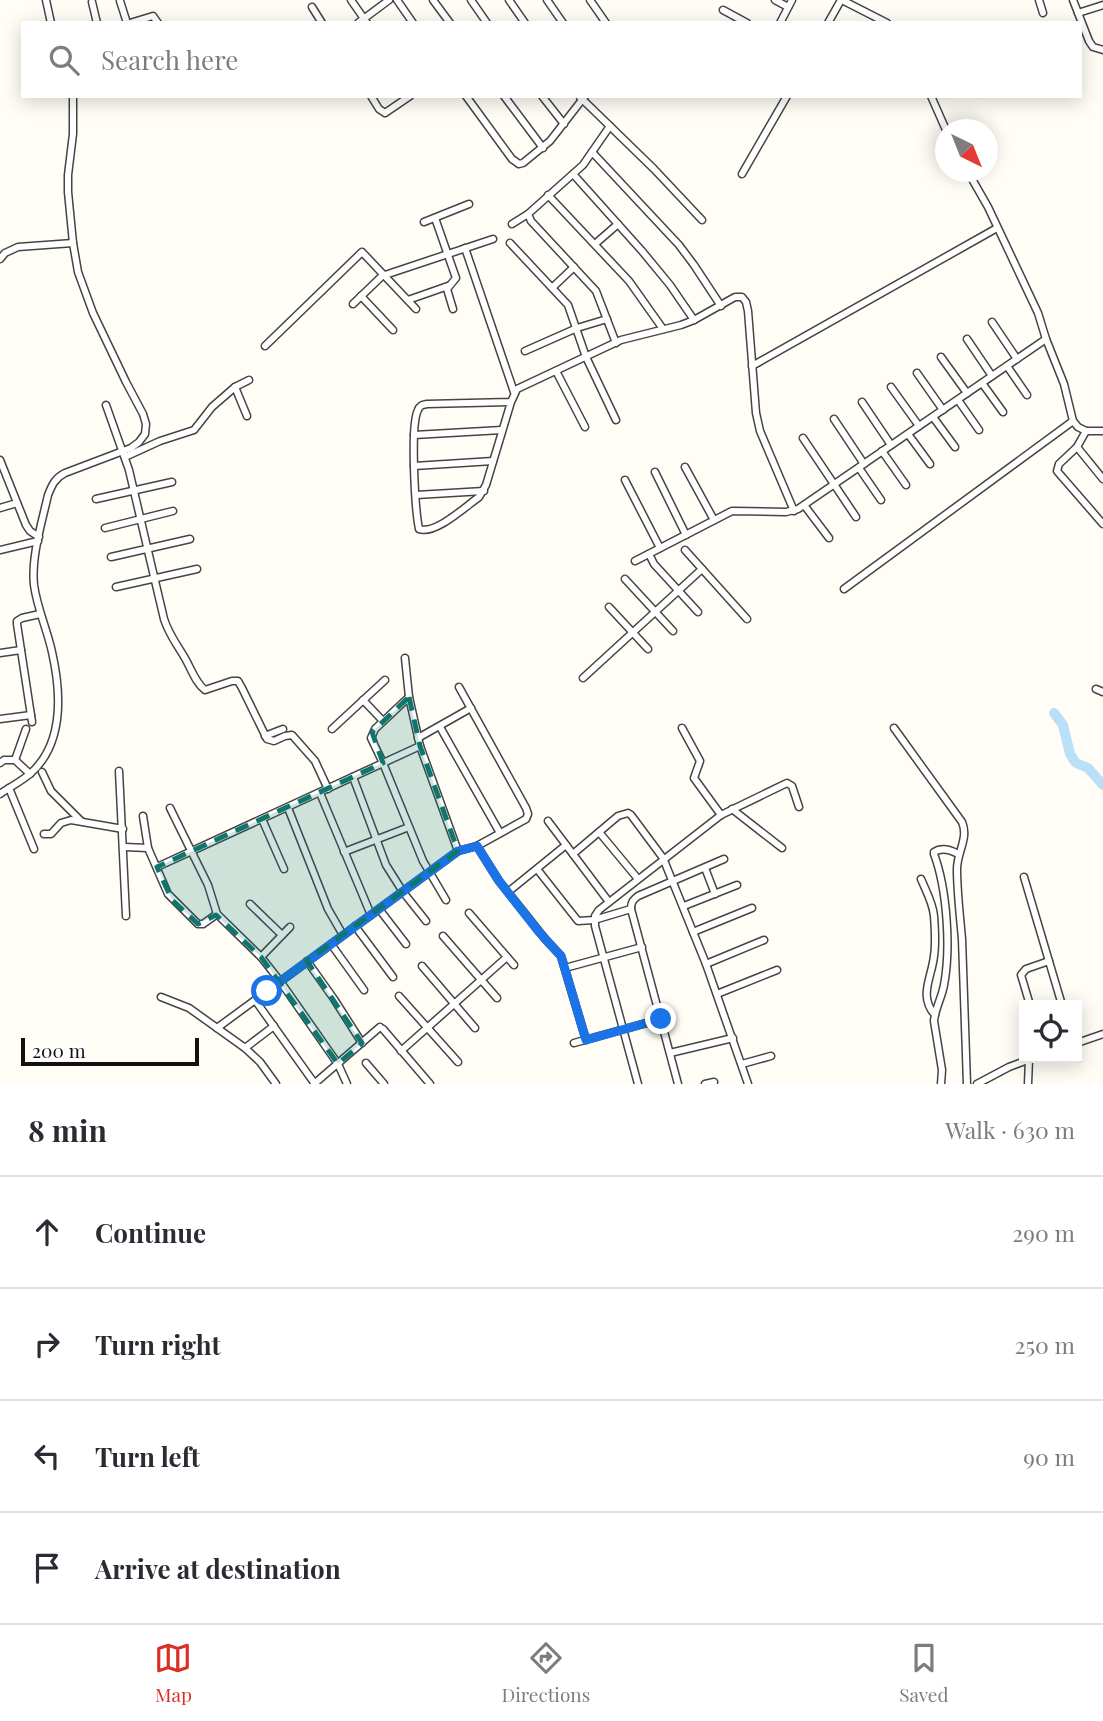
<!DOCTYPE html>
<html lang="en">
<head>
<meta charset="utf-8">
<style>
	:root { --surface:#fff; --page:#f7f7f7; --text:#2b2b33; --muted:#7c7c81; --line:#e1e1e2; --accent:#d93025 }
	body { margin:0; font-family:"Playfair Display",serif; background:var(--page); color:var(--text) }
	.controls { position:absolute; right:21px; bottom:21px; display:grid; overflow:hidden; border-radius:0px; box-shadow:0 4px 18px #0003 }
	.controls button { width:63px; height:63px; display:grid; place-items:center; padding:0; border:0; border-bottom:2px solid var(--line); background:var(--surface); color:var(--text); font:35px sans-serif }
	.compass { position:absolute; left:935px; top:119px; width:63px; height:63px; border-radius:50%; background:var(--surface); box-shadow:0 4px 18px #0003; rotate:137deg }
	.scale { position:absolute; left:21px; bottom:18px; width:178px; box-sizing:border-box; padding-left:7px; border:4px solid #111; border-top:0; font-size:19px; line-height:24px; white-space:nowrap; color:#111; -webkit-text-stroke:5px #fff; paint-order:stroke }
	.stop { position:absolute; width:21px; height:21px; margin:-16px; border:5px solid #1a73e8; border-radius:50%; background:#fff }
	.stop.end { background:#1a73e8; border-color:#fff; box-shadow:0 2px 7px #0008 }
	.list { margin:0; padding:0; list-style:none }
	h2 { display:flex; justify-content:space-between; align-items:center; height:91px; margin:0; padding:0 28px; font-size:30px }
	h2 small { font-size:23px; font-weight:400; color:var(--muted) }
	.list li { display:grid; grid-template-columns:46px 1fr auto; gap:21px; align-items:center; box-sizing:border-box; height:112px; padding:0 28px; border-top:2px solid var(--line) }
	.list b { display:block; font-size:26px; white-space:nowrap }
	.list em { font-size:23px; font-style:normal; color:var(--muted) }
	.icon { flex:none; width:38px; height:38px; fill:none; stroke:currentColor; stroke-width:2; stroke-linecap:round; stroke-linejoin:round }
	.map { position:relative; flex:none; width:1103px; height:1084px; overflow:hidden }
	.search { position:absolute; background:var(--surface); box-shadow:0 4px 18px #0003; left:21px; right:21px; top:21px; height:77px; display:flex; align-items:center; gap:18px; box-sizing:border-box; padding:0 24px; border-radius:0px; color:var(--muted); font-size:26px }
	.sheet { height:539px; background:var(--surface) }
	nav { display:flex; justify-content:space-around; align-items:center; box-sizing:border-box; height:98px; border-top:2px solid var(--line); background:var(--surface); font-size:19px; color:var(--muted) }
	nav a { display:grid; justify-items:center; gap:4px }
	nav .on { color:var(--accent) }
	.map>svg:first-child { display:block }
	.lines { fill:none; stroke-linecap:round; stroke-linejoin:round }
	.river { stroke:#b9e0f7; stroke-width:10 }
	.minor-casing { stroke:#444; stroke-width:9 }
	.minor { stroke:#fff; stroke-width:6 }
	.route { stroke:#1a73e8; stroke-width:9 }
	.marked { fill:#0f766e; fill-opacity:0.2; stroke:#0f766e; stroke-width:5; stroke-dasharray:14 9; stroke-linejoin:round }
</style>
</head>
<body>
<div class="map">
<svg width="1103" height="1084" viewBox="0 0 1103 1084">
	<rect width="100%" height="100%" fill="#fffdf5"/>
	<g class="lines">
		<path class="river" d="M1054,713L1063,725L1070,754L1076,763L1088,768L1103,785"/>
		<g class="minor-casing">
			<g id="minor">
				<path d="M46,0L51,23"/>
				<path d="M351,0L367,23"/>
				<path d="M397,0L413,23"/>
				<path d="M433,0L450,23"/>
				<path d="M471,0L487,23"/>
				<path d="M509,0L525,23"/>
				<path d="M547,0L563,23"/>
				<path d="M590,0L606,23"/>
				<path d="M775,0L788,7"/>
				<path d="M842,0L887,23"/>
				<path d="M1039,0L1043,13"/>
				<path d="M1073,0L1089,41L1093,47L1103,50"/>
				<path d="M120,1L127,23"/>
				<path d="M92,2L97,23"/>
				<path d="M312,7L322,23"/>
				<path d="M723,10L747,23"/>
				<path d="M1078,13L1103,5"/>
				<path d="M130,23L153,16L158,23"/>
				<path d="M358,23L389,0"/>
				<path d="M780,23L792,0"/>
				<path d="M828,23L841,0"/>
				<path d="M371,96L379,109L385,113L410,96"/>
				<path d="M466,96L512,159L519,164L523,163L550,141L585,96"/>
				<path d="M504,96L543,148"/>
				<path d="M542,96L564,124"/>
				<path d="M931,96L946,130"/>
				<path d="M580,97L654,169L702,220"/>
				<path d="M610,126L583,165L528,214L531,221L596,291L616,343"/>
				<path d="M592,152L679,245L694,265L721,306"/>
				<path d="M968,172L988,207L1038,313L1046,339L1064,384L1073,421L1078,427L1086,431H1103"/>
				<path d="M573,174L642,251L670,285L694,320"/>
				<path d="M742,174L787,96"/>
				<path d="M548,195L629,281L663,329"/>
				<path d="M435,218L456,278L447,289L453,309"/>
				<path d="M424,222L469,204"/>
				<path d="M512,224L528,214"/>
				<path d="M510,243L568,305L586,357L616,420"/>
				<path d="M595,244L618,224"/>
				<path d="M465,248L514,392"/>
				<path d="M0,259L5,253L18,247L73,243"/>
				<path d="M553,287L574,267"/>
				<path d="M361,296L393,330"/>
				<path d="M408,300L448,286"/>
				<path d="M353,304L382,276L493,239"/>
				<path d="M992,322L1017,359"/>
				<path d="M967,339L992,376"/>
				<path d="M265,346L362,252L416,309"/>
				<path d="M525,351L577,328L607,319"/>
				<path d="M941,357L967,393"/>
				<path d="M752,366L997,228"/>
				<path d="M1007,366L1027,395"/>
				<path d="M556,371L585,427"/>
				<path d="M917,373L943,410"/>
				<path d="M982,383L1003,412"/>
				<path d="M235,387L247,416"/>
				<path d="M891,387L919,426"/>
				<path d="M958,400L979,430"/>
				<path d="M511,402L427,404C422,405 420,405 418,410C410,425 415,509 419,529C435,535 465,507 479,497L486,485L511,402L517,389L621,340L681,325L694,320L735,297H742L746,302L748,311L756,413L760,431L794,511"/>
				<path d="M862,402L891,445"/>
				<path d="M106,405L129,470L164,619C169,635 178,646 186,660C192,671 196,683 205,690L232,681H238L242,688L267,739L274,741L285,736L292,735L315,761L328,789"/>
				<path d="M933,417L955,447"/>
				<path d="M834,419L864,464"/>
				<path d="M1086,431L1077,447L1059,464L1057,471L1103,524"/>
				<path d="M908,434L930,464"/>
				<path d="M414,435L502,430"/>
				<path d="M803,438L856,517"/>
				<path d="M1077,447L1103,479"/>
				<path d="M882,451L906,485"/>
				<path d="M125,457L160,441L194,430L212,407L235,387L249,380"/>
				<path d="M0,460L26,525L30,531L39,537"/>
				<path d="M414,466L493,461"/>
				<path d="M685,467L714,520"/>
				<path d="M859,468L881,500"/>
				<path d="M655,472L686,535"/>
				<path d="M625,480L660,548"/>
				<path d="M416,495L484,491"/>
				<path d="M96,499L172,482"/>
				<path d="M804,505L829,538"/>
				<path d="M0,508L17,503"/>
				<path d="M105,528L173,511"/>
				<path d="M0,550L38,541"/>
				<path d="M685,550L747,619"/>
				<path d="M649,554L654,564L698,612"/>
				<path d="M111,557L190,539"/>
				<path d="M635,561L732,511L786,512L798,509L1046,339"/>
				<path d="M625,579L673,631"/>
				<path d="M116,587L197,569"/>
				<path d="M844,589L1073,421"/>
				<path d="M609,607L648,649"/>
				<path d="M0,653L21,650"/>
				<path d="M405,658L409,697L420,746L458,851"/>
				<path d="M583,678L702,569"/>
				<path d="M1096,689L1103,692"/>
				<path d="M409,697L375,729L371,738L383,763L423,861L446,900"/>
				<path d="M363,700L383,721"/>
				<path d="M0,719L31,715"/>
				<path d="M32,722L17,624V621L22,618L40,614"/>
				<path d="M440,727L500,833"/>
				<path d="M682,728L700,761L694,778L721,815"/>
				<path d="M894,728L962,822C969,838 957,852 957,869C957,892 960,916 962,939C964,987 965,1036 967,1084"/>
				<path d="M332,729L385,680"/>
				<path d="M265,736L283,729"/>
				<path d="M418,738L471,708"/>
				<path d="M15,760L26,729"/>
				<path d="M0,763L4,760H15L30,774"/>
				<path d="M119,771L126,916"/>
				<path d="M42,772L51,791L81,821"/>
				<path d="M353,777L386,865L403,892L426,921"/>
				<path d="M9,788L34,849"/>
				<path d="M320,793L371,915"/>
				<path d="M0,794C10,787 22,781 31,773C65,742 61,692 52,652C47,629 37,608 34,585C31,557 42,522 48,495C52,485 55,478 65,473L131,448L139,442L145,434L146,424L143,414L126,382L93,313L78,272L73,243L68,192V175L73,134V96"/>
				<path d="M170,808L208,885L217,914L261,957L280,981L338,1064L347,1084"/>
				<path d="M288,808L328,909L343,935"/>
				<path d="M732,809L782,848"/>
				<path d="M143,816L148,848L168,894L198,924H203L217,914"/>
				<path d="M262,819L284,869"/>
				<path d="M548,821L609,902"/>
				<path d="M599,832L638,879"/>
				<path d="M44,834H51L61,823L71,820L123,829"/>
				<path d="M477,846L499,881L546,940L561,956L586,1040"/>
				<path d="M124,847L148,848"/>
				<path d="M344,852L409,827"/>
				<path d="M573,854L618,816L628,813L631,815L663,858L706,964L748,1084"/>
				<path d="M157,867L420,746"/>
				<path d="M705,868L715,894"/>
				<path d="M537,869L578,921L594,920L631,909"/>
				<path d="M1024,877L1062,1005"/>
				<path d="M921,879C926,891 933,903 934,916C935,929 936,943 934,956C932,977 918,996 935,1015"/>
				<path d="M508,892L566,845"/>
				<path d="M250,904L282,935"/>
				<path d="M684,906L737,885"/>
				<path d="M379,909L406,944"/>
				<path d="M469,913L514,965"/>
				<path d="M355,926L393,977"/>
				<path d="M693,932L752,908"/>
				<path d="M443,936L497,998"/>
				<path d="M331,944L364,990"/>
				<path d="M261,957L290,927"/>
				<path d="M307,961L334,999L362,1043"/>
				<path d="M706,964L764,940"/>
				<path d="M422,966L475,1028"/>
				<path d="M565,968L642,947"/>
				<path d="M717,994L777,970"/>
				<path d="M399,996L458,1062"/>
				<path d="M161,997L189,1008L245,1048L260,1062L276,1084"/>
				<path d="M255,1000L315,1084"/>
				<path d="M1030,1005L1021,975L1026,969L1049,961"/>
				<path d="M217,1028L458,851L477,846L526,819L528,814L526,808L459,687"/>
				<path d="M383,1029L430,1084"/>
				<path d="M574,1043L661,1019"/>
				<path d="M1077,1043L1103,1034"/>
				<path d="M245,1048L274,1026"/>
				<path d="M401,1051L507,957"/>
				<path d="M670,1053L733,1038"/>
				<path d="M366,1063L384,1084"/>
				<path d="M742,1064L771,1056"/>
				<path d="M314,1084L380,1027"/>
				<path d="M638,1084L595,926V916L599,910L721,815L787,783L792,786L799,807"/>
				<path d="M678,1084L631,909C631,902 633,900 638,896L724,859"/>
				<path d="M705,1084L714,1082"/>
				<path d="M941,1084L942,1070L934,1021C935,1009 942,997 944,985C951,948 947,889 934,854V852C942,847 951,850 958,854"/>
				<path d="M977,1084L1009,1067L1033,1058"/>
				<path d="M1028,1084L1029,1059"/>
			</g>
		</g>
		<use href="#minor" class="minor"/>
	</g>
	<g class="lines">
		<path class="route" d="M267,991L458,851L477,846L499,881L539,932L561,956L586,1040L661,1019"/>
	</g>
	<path class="marked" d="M409,697L420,746L458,851L307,961L362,1043L338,1064L261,957L216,915L198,924L172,900L157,867L383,763L372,732Z"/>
</svg>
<div class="controls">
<button><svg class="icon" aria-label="locate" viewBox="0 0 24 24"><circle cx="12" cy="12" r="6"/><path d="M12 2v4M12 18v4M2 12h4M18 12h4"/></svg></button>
</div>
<svg class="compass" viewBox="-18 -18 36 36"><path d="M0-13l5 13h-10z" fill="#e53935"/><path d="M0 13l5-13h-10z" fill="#7c7c81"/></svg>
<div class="scale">200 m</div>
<div class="stop" style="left:267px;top:991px"></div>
<div class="stop end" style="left:661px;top:1019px"></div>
<div class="search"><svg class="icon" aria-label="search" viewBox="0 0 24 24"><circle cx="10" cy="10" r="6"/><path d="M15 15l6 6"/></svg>Search here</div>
</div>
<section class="sheet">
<h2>8 min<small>Walk · 630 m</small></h2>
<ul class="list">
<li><svg class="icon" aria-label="ahead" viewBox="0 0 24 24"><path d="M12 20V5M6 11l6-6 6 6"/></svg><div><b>Continue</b></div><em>290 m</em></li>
<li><svg class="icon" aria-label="right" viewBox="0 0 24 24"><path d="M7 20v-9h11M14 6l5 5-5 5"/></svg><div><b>Turn right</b></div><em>250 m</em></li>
<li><svg class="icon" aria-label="left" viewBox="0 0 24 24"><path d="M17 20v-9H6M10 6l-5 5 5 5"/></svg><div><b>Turn left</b></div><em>90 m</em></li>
<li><svg class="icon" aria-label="arrive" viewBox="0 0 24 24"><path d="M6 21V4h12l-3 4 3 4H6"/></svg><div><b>Arrive at destination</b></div></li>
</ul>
</section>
<nav>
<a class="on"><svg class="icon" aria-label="map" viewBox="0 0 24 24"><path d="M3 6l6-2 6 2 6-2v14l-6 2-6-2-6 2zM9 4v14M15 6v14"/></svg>Map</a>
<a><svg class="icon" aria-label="directions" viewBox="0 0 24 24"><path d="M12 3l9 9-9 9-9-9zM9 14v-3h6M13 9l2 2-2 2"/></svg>Directions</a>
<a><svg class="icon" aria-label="saved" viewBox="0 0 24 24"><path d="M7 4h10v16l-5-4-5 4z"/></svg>Saved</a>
</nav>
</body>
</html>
